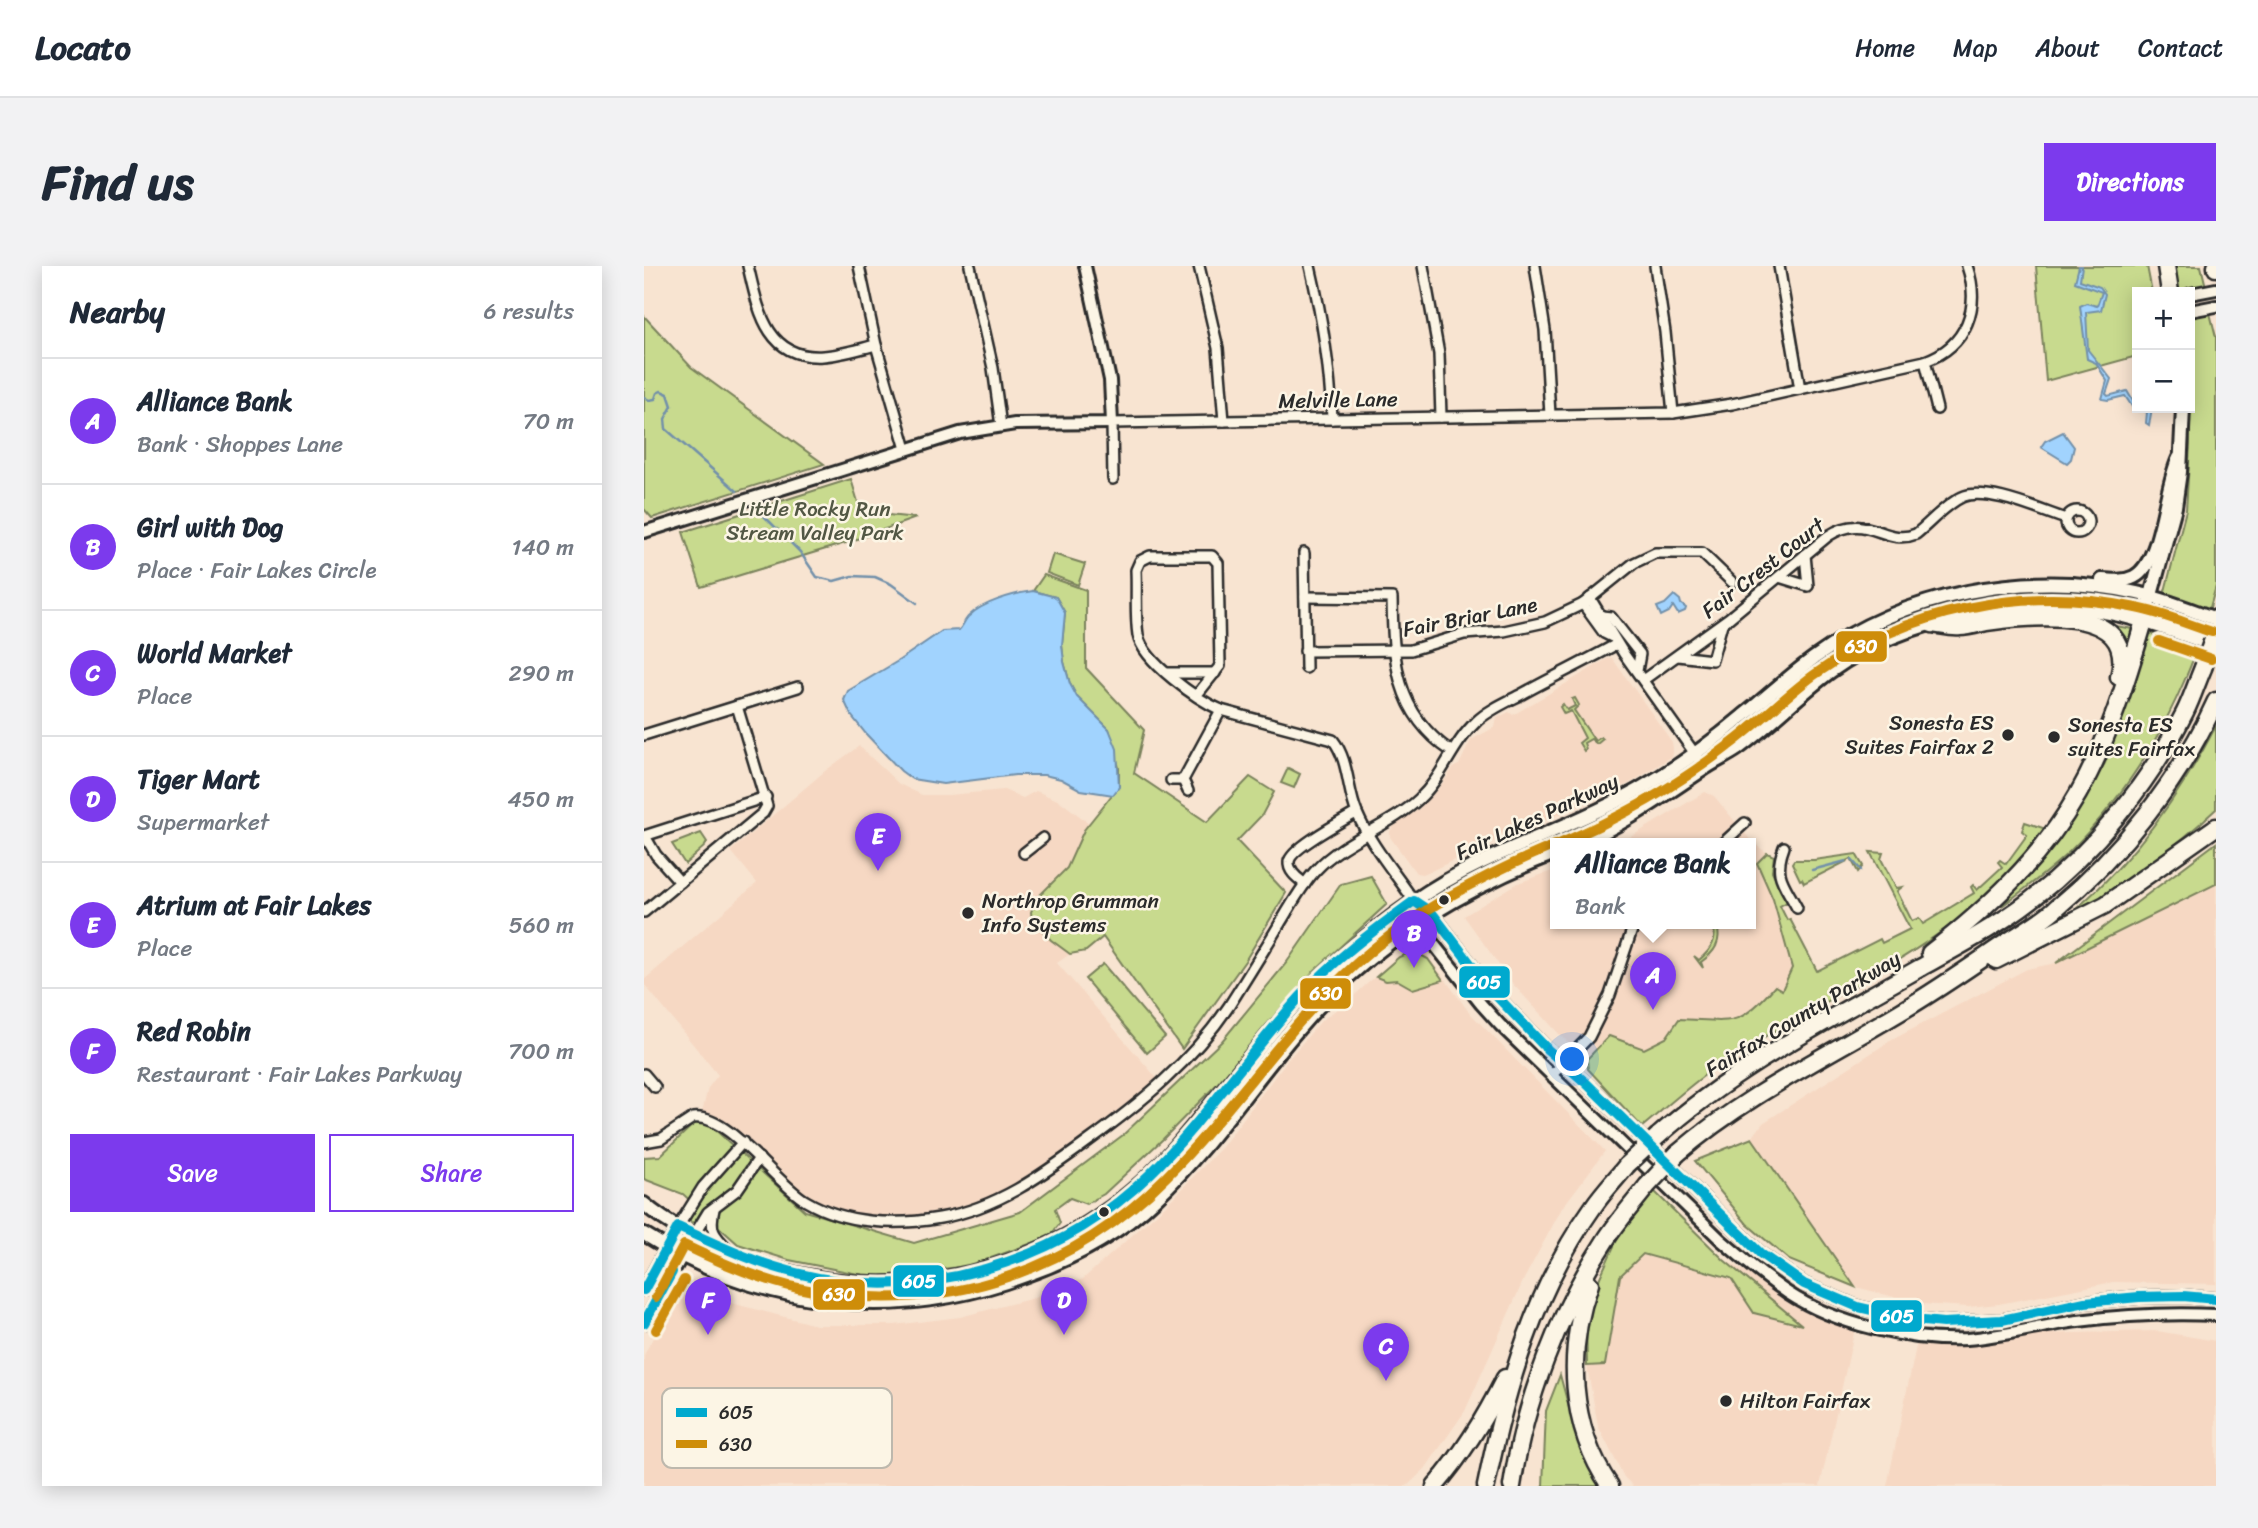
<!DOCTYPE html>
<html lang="en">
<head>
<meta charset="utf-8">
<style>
	:root { --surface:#fff; --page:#f2f2f3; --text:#1f2937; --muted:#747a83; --line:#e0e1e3; --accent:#7c3aed }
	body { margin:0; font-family:Sriracha,sans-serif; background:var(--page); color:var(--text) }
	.controls { position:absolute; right:21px; top:21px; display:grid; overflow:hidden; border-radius:0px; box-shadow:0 4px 18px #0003 }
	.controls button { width:63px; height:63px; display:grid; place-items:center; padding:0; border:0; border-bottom:2px solid var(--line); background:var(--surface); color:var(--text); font:35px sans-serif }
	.you { position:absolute; left:929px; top:794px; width:24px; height:24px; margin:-18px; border:5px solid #fff; border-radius:50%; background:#1a73e8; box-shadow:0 0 0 10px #1a73e833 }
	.badge { display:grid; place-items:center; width:46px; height:46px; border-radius:50%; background:var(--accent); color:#fff; font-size:23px; font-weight:700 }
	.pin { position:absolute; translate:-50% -58px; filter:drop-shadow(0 2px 4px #0008) }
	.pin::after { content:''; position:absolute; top:37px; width:24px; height:21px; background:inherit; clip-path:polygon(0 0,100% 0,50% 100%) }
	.popup { position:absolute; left:906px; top:572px; width:206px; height:91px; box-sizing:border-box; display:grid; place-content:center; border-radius:0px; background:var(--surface); filter:drop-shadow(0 2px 5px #0005); font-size:23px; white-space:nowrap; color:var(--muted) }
	.popup b { font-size:26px; color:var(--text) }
	.popup::after { content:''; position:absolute; left:50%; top:100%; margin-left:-14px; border:14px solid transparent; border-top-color:var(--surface) }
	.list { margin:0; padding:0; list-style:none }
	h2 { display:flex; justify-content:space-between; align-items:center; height:91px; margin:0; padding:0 28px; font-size:30px }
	h2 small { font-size:23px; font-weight:400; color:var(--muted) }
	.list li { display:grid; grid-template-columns:46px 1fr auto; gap:21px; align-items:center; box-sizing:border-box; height:126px; padding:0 28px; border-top:2px solid var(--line) }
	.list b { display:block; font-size:26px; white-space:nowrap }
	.list p { margin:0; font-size:23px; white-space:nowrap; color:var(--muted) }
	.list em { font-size:23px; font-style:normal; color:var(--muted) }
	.actions { display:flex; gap:14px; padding:21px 28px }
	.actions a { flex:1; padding:16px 0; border:2px solid var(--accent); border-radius:0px; text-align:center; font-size:24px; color:var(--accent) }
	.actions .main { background:var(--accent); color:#fff }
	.map { position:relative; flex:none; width:1572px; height:1220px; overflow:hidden; border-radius:0px }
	header { display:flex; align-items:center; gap:42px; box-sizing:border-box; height:98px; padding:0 35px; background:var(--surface); border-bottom:2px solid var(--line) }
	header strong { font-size:33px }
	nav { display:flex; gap:38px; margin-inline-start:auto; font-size:24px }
	.intro { display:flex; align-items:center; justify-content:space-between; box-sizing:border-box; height:168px; padding:0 42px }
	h1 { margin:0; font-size:49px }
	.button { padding:18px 32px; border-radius:0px; background:var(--accent); color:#fff; font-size:24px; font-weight:700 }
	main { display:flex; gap:42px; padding:0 42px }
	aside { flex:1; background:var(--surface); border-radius:0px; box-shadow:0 4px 18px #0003 }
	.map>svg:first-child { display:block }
	.built { fill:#f6d8c3 }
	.green { fill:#c8da8e; stroke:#7a825c; stroke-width:2 }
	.water { fill:#a1d3fe; stroke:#7290aa; stroke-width:2 }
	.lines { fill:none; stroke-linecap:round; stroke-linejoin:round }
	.stream { stroke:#7290aa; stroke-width:2.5 }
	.minor-casing { stroke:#2b2b2b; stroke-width:14 }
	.tertiary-casing { stroke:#2b2b2b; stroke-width:16 }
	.secondary-casing { stroke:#2b2b2b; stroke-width:18 }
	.motorway-casing { stroke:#2b2b2b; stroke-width:21 }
	.minor { stroke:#fcf5e5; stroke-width:9 }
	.tertiary { stroke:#fcf5e5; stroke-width:10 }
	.secondary { stroke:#fcf5e5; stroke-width:12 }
	.motorway { stroke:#fcf5e5; stroke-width:16 }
	.motorway-bridge-casing { stroke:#2b2b2b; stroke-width:21; stroke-linecap:butt }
	.motorway-bridge { stroke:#fcf5e5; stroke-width:16 }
	.bus-1-casing { stroke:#fcf5e5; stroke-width:16 }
	.bus-2-casing { stroke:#fcf5e5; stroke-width:16 }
	.bus-1 { stroke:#00a9ce; stroke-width:10 }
	.bus-2 { stroke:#ce8d09; stroke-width:10 }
	.poi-dot { fill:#2b2b2b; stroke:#fcf5e5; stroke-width:2.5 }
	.labels { text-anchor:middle; stroke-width:5; stroke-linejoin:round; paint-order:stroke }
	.street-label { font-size:21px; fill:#2b2b2b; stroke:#fcf5e5 }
	.park-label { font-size:21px; fill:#525744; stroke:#fcf5e5 }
	.poi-label { font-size:21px; fill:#2b2b2b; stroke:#fcf5e5; text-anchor:start }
	.key { fill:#fcf5e5; stroke:#bdb8ad; stroke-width:2 }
	.key-label { font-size:19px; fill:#2b2b2b }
	.line-badge { stroke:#fcf5e5; stroke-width:2.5 }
	.badge-label { font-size:19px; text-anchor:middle; font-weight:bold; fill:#fff }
</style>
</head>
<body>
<header>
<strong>Locato</strong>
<nav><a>Home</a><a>Map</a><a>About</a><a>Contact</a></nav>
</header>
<div class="intro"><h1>Find us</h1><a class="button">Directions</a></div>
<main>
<aside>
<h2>Nearby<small>6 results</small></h2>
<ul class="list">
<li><span class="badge">A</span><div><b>Alliance Bank</b><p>Bank · Shoppes Lane</p></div><em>70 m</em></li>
<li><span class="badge">B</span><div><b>Girl with Dog</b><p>Place · Fair Lakes Circle</p></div><em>140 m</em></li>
<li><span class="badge">C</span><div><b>World Market</b><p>Place</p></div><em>290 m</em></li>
<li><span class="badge">D</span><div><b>Tiger Mart</b><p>Supermarket</p></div><em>450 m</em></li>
<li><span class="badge">E</span><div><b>Atrium at Fair Lakes</b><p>Place</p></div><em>560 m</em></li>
<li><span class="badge">F</span><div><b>Red Robin</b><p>Restaurant · Fair Lakes Parkway</p></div><em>700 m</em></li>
</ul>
<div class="actions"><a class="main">Save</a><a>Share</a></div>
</aside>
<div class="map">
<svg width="1572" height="1220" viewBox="0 0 1572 1220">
	<rect width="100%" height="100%" fill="#f8e4d1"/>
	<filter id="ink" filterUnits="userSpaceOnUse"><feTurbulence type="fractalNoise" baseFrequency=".0143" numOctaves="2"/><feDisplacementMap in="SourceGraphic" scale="14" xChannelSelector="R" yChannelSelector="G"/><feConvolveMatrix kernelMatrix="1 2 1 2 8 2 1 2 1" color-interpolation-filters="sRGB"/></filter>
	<g filter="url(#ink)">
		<g class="built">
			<path d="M968,392L1028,476L1029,482L1027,491L988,516L953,533L865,568L787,605L778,608L772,607L746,571V565L752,558L775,543L795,522L810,501L815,499L827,474L851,461L853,452L865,446L869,449L963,393Z"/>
			<path d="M215,480L255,518L278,529H305L360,524L379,532L392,525L416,535L446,558L440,564L423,602L392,633L407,674L426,688L413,697L518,818L398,909L318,947L234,955L174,941L115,892L57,851L64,822L74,809L0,718V714L113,617L87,585L181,505Z"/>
			<path d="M1061,526L1070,530L1109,577L1123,587L1113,597L1129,633L1148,702L1144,712L1138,724L1131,720L1115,738L1095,754L1022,772L1000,783L965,771L943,793L917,770L868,717L820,650L874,617L911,604V658H1107V578H975Z"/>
			<path d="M1572,618V1018L1469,1016L1355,1038L1324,1041L1277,1038L1212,1021L1108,872L1119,857L1246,775L1383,703L1412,697Z"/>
			<path d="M766,685L781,686L825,746L961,885L918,942L880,1013L821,1145L781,1203L763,1220H0V1089L37,1018L87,1037L172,1059H250L316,1051L390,1032L439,1013L520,941L578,881L641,797L678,754L703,736L754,690Z"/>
			<path d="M999,988L1080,994L1147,1029L1212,1058L1176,1220H989L980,1211L954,1160L943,1100L976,1010Z"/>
			<path d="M1513,1065L1572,1075V1220H1243L1274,1071Z"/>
		</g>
		<g class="green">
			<path d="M1392,0H1503L1508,26H1493V90L1402,115Z"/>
			<path d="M1527,0H1557L1562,21L1533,26Z"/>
			<path d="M1566,47L1572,71V320L1565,345L1520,329L1542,244L1546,179V52Z"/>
			<path d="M0,50L47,101L180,198L8,252L0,243Z"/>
			<path d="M207,213L217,246L272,252L205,276L57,321L39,266Z"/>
			<path d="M409,288L441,298L434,319L403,307Z"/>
			<path d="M400,309L442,324V402L500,464L490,507L563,556L606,511L630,526L618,549L593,575L642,627L601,695L538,783L459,671L442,685L426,688L407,674L388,654L387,646L392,633L423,602L440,564L475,520V502L465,463L433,431L426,418L420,396L418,379L421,347L412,331L389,325Z"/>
			<path d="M1466,359L1489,363L1483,387Z"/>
			<path d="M1505,367L1553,383C1525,459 1483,529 1425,586C1404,606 1381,623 1358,640L1417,569L1461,497L1503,368Z"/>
			<path d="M931,432L935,439L930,444L951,475L957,471L959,473L953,478L947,473L940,477L942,483L940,485L935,477L941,472L927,445L920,448L916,441L919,438L923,444L931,440L928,433Z"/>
			<path d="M1572,460V543C1526,587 1470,625 1415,657C1481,605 1533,535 1572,460Z"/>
			<path d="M644,502L656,508L650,522L637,517Z"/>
			<path d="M1034,506H1036L1035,509L925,574L857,602L796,632L797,629L844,604L911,574Z"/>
			<path d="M1381,556L1402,563C1324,674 1201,720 1090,789C1057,809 1028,836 998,861L944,803L943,793L965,770L1000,783L1022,772L1035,753C1089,755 1094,763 1131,720L1138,724L1148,702L1129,633L1113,597L1123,587L1130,590L1128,605L1143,636L1136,640L1143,654L1146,653L1173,705L1236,673L1238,677L1266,663L1226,586L1239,587L1237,593L1252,622L1258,621L1253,625L1268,655L1275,652L1279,658L1330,627L1327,621L1329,619L1333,624L1358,601L1354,596L1356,594L1362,598L1383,569L1378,565Z"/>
			<path d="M57,567L63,576L61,580L41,598L28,578Z"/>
			<path d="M1572,577V618L1412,697Z"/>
			<path d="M1212,588L1219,600L1214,606L1207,593L1160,617L1158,613L1156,614L1148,597L1150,594H1170Z"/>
			<path d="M727,610L743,638L671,704L573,818L519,873L460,928L442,938L426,932L411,943L416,957L405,971L325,1000L229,1011L145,994L94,978L58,946L52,955L47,957L45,953L52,940L39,928L0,913V891L16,890L57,851L161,945L270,977L376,946L479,869L578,775L643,696L697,618Z"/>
			<path d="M1069,658H1073C1078,676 1071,686 1057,696L1059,702L1050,690L1055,694C1067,684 1074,674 1069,658Z"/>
			<path d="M769,685L784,693L799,714L769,723L753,714L742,715L732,711L755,691Z"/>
			<path d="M459,698L521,771L503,787L441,713Z"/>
			<path d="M1108,872L1211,1021L1145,994L1103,958L1051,895Z"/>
			<path d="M1010,925L1080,994L1158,1059L1110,1047L1087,1012L999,988L976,1010L961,1099L943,1100L942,1051L956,1011L974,971Z"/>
			<path d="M916,1109L934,1175L955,1220H899L902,1145Z"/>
		</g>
		<g class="water">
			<path d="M1435,0H1438L1436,14L1456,21L1461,28L1457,44L1442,46L1444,84L1467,113L1462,128L1464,130L1483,125L1493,142H1508L1505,159L1502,157L1503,146L1489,142L1481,130L1464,134L1458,133L1463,115L1452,97L1443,93L1436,40L1442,37L1453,40L1458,26L1431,16Z"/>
			<path d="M1419,166L1430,181L1427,193L1423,197L1397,181L1401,175Z"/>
			<path d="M389,325L412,331L421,347L418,379L420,396L426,418L433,431L465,463L473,483L475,521L469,529L437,524L417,513L400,509H371L299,518L268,513L257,505L222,468L207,449L200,434L204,425L254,395L298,365L315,364C319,360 321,353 325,350C337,337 371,327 389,325Z"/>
			<path d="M1030,329L1036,334L1037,338L1042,342L1041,345L1034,348L1029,340L1025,346L1017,350L1013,341L1021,338Z"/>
		</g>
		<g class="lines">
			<g class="stream">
				<path d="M0,131L5,134L11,133L13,127L17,125L24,128L28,140L21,153L22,163L93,225"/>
				<path d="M113,243L156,286L173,311L190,315L208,310L231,311L247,318L273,337"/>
				<path d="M1208,594L1217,604"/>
				<path d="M1168,604L1202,595"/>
			</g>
			<g class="minor-casing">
				<g id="minor">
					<path d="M104,0C114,42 122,94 179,90C196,89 215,83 232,79"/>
					<path d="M215,0L232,79L262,183"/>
					<path d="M326,0L349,102L357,160"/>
					<path d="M555,0L574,82L580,155"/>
					<path d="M666,0C678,51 686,100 688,153"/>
					<path d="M779,0L795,88L797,151"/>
					<path d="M891,0L901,64L906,149"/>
					<path d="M1011,0L1021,66L1029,147"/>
					<path d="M1135,0L1156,123"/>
					<path d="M1281,95L1293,143"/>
					<path d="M469,213L468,157L1029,147L1088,138L1281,95C1323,80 1337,41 1323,0"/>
					<circle cx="1433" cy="256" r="11"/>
					<path d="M660,287L662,402"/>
					<path d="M1135,311L1164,320L1161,289"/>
					<path d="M661,331L748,332C749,392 751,448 807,485"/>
					<path d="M946,332L980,388L1061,502"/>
					<path d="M939,338L960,367L968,371"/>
					<path d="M958,350L967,351L996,388L993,405"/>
					<path d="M661,385L767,384L820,368L860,365L901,356L939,338L990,297L1011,287H1058L1088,316"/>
					<path d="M1034,390L1068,394L1078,358"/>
					<path d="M524,407H571"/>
					<path d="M999,414L1085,352L1184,270C1224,244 1240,281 1272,268C1287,256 1301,239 1318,231C1342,220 1397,245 1422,253"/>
					<path d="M552,430L576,400L574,297L568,290H506L496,295L492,304C493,325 491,349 494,369C499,396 554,434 577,444L689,474C705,494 703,524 713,547C726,578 751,607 770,635"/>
					<path d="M0,469L154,421"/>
					<path d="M527,514H539"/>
					<path d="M539,514L577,444"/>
					<path d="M539,514L544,525"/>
					<path d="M0,570L122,531"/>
					<path d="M1,570L12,589L36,616"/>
					<path d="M1078,578L1101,557"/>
					<path d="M1140,581C1129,610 1140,617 1153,642"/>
					<path d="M380,587L399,572"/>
					<path d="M661,618C655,613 644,606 645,596C646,583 700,554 712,547"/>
					<path d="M0,646L119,547L123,540L93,440"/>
					<path d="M0,808L11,821"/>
					<path d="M907,810L945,771L966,729L990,658"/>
					<path d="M0,876L17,873L49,852C84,847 131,917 162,935C201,958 252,960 296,952C353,942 397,910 443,876C497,837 547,796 585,740C602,713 619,686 635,659C647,640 657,620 672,604C701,573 745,561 775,533C799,511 808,478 832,456C844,444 863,436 878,428C909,411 942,395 973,378"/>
					<path d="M70,943C65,965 70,969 85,984"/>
					<path d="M34,961L59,921L99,876"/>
					<path d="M50,969L64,946L93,924L115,892"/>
				</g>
			</g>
			<g class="tertiary-casing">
				<g id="tertiary">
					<path d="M1546,28L1572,23"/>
					<path d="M1546,45L1572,40"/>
					<path d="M0,266L316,167L371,158L468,157L466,114L441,0"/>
					<path d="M770,635L773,657L837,738L856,759L1077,974C1099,993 1120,1011 1144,1027C1191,1058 1267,1076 1323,1073C1361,1070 1396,1060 1434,1055C1480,1049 1525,1047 1572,1049"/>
					<path d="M770,635L788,647L844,721L904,784L941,816L1117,988L1160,1018L1214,1041L1270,1054L1299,1057L1358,1054L1441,1036L1495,1031L1539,1030L1572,1033"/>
					<path d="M0,1024L34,961"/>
					<path d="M0,1057L50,969"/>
				</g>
			</g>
			<g class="secondary-casing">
				<g id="secondary">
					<path d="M1458,314C1469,315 1480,316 1490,311C1519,296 1520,222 1535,192"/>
					<path d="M1500,355L1531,241L1536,206L1539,142"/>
					<path d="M934,578C979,559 1020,529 1061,502C1071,495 1083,490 1093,483C1126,459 1154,429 1187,405C1261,351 1377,330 1466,347C1502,354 1537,368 1572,380"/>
					<path d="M0,938C27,961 63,978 96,991C234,1044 389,1015 498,916C525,891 548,862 571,834C612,784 651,733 700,690C740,654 786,621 836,597C888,572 943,553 994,524C1031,503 1066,478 1099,450C1123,431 1145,410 1170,392C1262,326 1383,303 1493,327C1520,333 1546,344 1572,353"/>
					<path d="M0,968C118,1042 250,1058 382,1009C430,992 475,968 512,932C584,864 632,776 706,709C766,655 836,616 911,587"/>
				</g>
			</g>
			<g class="motorway-casing">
				<g id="motorway">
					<path d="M1522,0L1526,26"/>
					<path d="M1572,0V2"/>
					<path d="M1288,358C1297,359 1307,362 1316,361C1324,361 1334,358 1342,356C1385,350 1495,337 1475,411"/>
					<path d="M1286,687C1343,643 1398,592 1434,528C1464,475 1483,414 1500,355"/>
					<path d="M1352,694L1461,639L1572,561"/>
					<path d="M1014,870C1091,801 1185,754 1274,703C1312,682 1352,661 1387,634C1450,585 1505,518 1541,446C1548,432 1553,416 1559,402"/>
					<path d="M1033,888C1100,830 1181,791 1256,746C1290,726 1322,704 1354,682C1373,669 1394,658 1411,643C1478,587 1536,514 1572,435"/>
					<path d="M946,1018C922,1084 925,1160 966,1220"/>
					<path d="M791,1220C819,1188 842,1150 861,1112"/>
					<path d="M842,1220C862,1122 890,1024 949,941C959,926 972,913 983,899"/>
					<path d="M868,1220C880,1137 915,1045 961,975C973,956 989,938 1003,920"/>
				</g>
			</g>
			<use href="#minor" class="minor"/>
			<use href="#tertiary" class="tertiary"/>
			<use href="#secondary" class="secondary"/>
			<use href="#motorway" class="motorway"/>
			<g class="motorway-bridge-casing">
				<g id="motorway-bridge">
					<path d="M1559,402L1572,365"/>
					<path d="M983,899L1014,870"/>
					<path d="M1003,920L1033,888"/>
				</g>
			</g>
			<use href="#motorway-bridge" class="motorway-bridge"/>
			<g class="bus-1-casing">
				<g id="bus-1">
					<path d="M0,1024L34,961C73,979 111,997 152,1007C277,1038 414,998 505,909C561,854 604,788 656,731C690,694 730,664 770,635L788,647L844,721L904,784L941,816L1117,988L1160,1018L1214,1041L1270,1054L1299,1057L1358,1054L1441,1036L1495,1031L1539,1030L1572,1033"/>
					<path d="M0,1057L28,1006"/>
				</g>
			</g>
			<g class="bus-2-casing">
				<g id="bus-2">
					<path d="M1515,375L1567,393"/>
					<path d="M915,578C976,552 1032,521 1084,480C1114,458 1140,431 1170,409C1264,343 1380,318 1492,342C1518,347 1543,358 1568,366"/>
					<path d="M12,1031L40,979C77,997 114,1013 154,1022C290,1052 425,1009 522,911C590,844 641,762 712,698C771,644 838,610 911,579"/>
					<path d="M12,1064L40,1014"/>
				</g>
			</g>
			<use href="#bus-1" class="bus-1"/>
			<use href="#bus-2" class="bus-2"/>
		</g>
	</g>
	<g class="poi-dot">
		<circle cx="1364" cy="469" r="7"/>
		<circle cx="1410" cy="471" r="7"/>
		<circle cx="800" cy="634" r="6"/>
		<circle cx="324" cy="647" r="7"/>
		<circle cx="460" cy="946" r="6"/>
		<circle cx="1082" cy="1135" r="7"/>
	</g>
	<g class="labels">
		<g class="street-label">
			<text transform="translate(694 134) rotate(-1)" y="7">Melville Lane</text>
			<text transform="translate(1119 302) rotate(-38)" y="7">Fair Crest Court</text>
			<text transform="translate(826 351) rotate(-11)" y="7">Fair Briar Lane</text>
			<text transform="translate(893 551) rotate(-25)" y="7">Fair Lakes Parkway</text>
			<text transform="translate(1159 748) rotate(-31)" y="7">Fairfax County Parkway</text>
		</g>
		<g class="park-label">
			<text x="171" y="250">Little Rocky Run<tspan x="171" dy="24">Stream Valley Park</tspan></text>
		</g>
		<g class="poi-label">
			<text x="1350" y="464" text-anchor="end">Sonesta ES<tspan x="1350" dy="24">Suites Fairfax 2</tspan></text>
			<text x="1424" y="466">Sonesta ES<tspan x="1424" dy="24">suites Fairfax</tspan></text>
			<text x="338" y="642">Northrop Grumman<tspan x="338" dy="24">Info Systems</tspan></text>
			<text x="1096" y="1142">Hilton Fairfax</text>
		</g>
	</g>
	<rect x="18" y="1122" width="230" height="80" rx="10" class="key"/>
	<rect x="32" y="1142" width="31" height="9" fill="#00a9ce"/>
	<rect x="32" y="1174" width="31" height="8" fill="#ce8d09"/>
	<g class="key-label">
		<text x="75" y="1153">605</text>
		<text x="75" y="1185">630</text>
	</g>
	<g class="line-badge">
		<rect x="1191" y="364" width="53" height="33" rx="7" fill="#ce8d09"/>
		<rect x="814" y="699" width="53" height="34" rx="7" fill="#00a9ce"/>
		<rect x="655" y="711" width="53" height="33" rx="7" fill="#ce8d09"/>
		<rect x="248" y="998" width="53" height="34" rx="7" fill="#00a9ce"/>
		<rect x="168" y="1012" width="54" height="33" rx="7" fill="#ce8d09"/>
		<rect x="1226" y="1033" width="53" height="34" rx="7" fill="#00a9ce"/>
	</g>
	<g class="badge-label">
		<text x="1217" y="387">630</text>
		<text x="840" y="723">605</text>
		<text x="682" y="734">630</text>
		<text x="275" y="1022">605</text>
		<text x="195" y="1035">630</text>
		<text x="1253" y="1057">605</text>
	</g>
</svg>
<div class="controls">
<button>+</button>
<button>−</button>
</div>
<div class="you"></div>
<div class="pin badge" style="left:1009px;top:744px">A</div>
<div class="popup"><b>Alliance Bank</b>Bank</div>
<div class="pin badge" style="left:770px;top:702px">B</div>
<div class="pin badge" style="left:742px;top:1115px">C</div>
<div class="pin badge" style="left:420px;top:1069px">D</div>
<div class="pin badge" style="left:234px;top:605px">E</div>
<div class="pin badge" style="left:64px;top:1069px">F</div>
</div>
</main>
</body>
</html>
